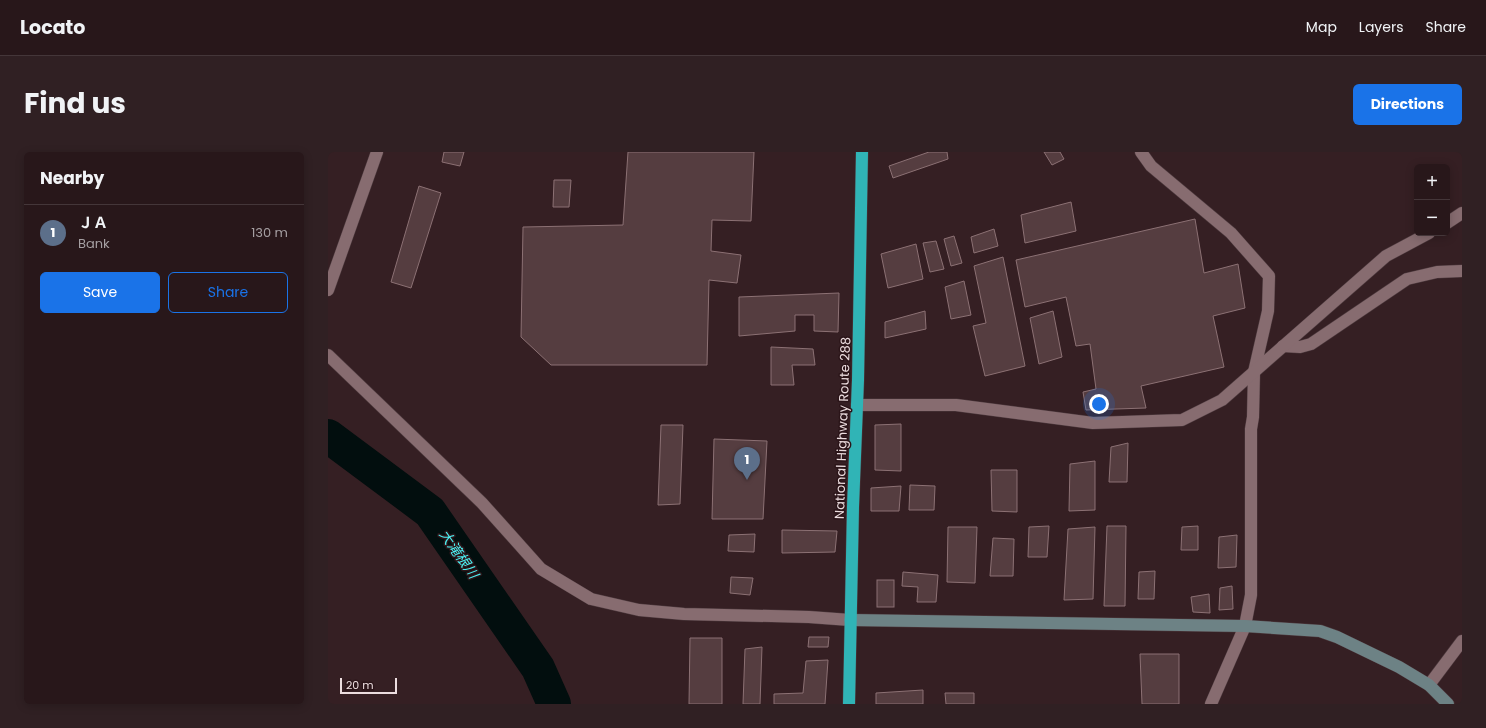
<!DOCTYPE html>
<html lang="en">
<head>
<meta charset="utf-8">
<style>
	:root { --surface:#28171a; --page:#302023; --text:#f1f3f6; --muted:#a59fa2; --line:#443639; --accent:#1a73e8 }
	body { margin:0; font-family:Poppins,"Noto Sans JP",sans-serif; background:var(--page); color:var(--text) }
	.controls { position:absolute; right:12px; top:12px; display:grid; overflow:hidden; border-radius:6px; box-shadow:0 2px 10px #0003 }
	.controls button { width:36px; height:36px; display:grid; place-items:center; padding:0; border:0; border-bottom:1px solid var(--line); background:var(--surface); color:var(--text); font:20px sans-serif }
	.scale { position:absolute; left:12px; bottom:10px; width:57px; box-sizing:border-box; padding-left:4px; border:2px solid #ecdddf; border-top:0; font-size:11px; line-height:14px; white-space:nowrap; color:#ecdddf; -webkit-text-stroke:3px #2b1519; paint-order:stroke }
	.you { position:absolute; left:771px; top:252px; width:14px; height:14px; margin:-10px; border:3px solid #fff; border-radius:50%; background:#1a73e8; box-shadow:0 0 0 6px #1a73e833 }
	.badge { display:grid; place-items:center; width:26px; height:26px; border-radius:50%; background:var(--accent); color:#fff; font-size:13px; font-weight:700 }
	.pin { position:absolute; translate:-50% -33px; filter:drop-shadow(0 1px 2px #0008) }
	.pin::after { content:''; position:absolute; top:21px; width:14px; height:12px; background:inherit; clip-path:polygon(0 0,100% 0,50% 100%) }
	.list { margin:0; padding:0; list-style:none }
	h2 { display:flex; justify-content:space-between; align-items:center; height:52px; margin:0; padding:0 16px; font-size:17px }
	h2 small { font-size:13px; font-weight:400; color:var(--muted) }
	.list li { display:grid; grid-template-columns:26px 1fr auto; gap:12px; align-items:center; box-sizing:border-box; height:56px; padding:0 16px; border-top:1px solid var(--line) }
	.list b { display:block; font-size:15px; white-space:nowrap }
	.list p { margin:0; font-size:13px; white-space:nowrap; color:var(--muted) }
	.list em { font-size:13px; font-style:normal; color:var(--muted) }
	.actions { display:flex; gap:8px; padding:12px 16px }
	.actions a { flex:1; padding:9px 0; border:1px solid var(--accent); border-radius:6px; text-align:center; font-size:14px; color:var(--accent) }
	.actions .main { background:var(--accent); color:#fff }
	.map { position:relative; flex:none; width:1134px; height:552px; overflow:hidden; border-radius:6px }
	header { display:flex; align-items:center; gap:24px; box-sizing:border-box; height:56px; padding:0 20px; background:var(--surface); border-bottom:1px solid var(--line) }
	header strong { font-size:19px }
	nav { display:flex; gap:22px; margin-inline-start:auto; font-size:14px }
	.intro { display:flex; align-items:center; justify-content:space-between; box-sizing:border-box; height:96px; padding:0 24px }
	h1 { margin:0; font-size:28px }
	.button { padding:10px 18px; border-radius:6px; background:var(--accent); color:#fff; font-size:14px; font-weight:700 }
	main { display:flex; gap:24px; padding:0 24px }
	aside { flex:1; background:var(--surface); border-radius:6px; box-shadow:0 2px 10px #0003 }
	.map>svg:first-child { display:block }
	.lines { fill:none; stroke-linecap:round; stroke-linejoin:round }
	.river { stroke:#020e0e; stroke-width:34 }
	.building { fill:#553d40; stroke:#8c7174 }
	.street-casing { stroke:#4e3b3f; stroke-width:13 }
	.secondary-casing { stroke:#4e3b3f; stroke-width:13 }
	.highway-casing { stroke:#4e3b3f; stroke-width:13 }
	.street { stroke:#876c70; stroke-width:12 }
	.secondary { stroke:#6d8285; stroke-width:12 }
	.highway { stroke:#30b4b6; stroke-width:12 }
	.labels { text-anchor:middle; stroke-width:3; stroke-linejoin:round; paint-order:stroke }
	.street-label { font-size:13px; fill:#ecdddf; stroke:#2b1519 }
	.water-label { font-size:14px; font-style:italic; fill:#4bf0f2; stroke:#2b1519 }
</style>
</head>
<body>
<header>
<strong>Locato</strong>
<nav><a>Map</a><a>Layers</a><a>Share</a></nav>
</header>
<div class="intro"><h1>Find us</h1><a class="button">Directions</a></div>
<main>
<aside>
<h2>Nearby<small></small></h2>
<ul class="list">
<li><span class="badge" style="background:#5c6f8a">1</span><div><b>ＪＡ</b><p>Bank</p></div><em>130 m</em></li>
</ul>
<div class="actions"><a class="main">Save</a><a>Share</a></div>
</aside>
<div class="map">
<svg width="1134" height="552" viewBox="0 0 1134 552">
	<rect width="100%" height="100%" fill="#351f23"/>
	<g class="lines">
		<path class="river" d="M0,284L102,360L210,516L226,552"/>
	</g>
	<g class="building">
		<path d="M116,0H136L132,14L114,10Z"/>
		<path d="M300,0H426L423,69L384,68L383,99L413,103L409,131L381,128L379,213H223L193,185L195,75L295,73Z"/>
		<path d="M601,0H619L620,7L565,26L561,14Z"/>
		<path d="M716,0H732L736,7L724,13Z"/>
		<path d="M226,28H243L241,55H225Z"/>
		<path d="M91,34L113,41L83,136L63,130Z"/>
		<path d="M743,50L748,79L697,91L693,63Z"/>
		<path d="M867,67L876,121L910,112L917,156L885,164L896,215L813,234L818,256L758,258L755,240L768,237L762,192L748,194L738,145L697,155L688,108Z"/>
		<path d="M666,77L670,94L646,101L643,85Z"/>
		<path d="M626,84L634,111L623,114L616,87Z"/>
		<path d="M608,89L616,117L602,120L595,91Z"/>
		<path d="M588,92L595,127L560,136L553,102Z"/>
		<path d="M675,105L697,214L657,224L645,174L658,171L646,114Z"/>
		<path d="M636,129L643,163L623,167L617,135Z"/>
		<path d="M511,141L510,180L486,179V163H467V179L411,184V145Z"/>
		<path d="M597,159L598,177L557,186V170Z"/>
		<path d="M725,159L734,205L711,212L702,166Z"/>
		<path d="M443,195L485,197L487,213H464L466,233H443Z"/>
		<path d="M573,272V319L547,318V273Z"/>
		<path d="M333,273H355L352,352L330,353Z"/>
		<path d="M386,287L439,289L435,367H384Z"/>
		<path d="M800,291L799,330H781L783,295Z"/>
		<path d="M767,309V358L741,359L742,312Z"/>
		<path d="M663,318H689V360L664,359Z"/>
		<path d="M582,333L607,334L606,358H581Z"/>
		<path d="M573,334L571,359H543V336Z"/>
		<path d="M721,374L719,405H700L701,375Z"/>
		<path d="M779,374H798L797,454H776Z"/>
		<path d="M870,374V398H853L854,375Z"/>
		<path d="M620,375H649L647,431L619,430Z"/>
		<path d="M767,375L765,447L736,448L740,377Z"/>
		<path d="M454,378L509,379L507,400L454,401Z"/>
		<path d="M427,382L426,400L400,399L401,383Z"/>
		<path d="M909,383L908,415L890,416L891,385Z"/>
		<path d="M665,386L686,387L685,424H662Z"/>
		<path d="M827,419L826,447H810L811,420Z"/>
		<path d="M575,420L610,423L608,450H589L590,435L574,434Z"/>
		<path d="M403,425L425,426L422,443L402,441Z"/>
		<rect x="549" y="428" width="17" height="27"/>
		<path d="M904,434L905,457L891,458L892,436Z"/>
		<path d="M881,442L882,461L865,460L863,445Z"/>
		<path d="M481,485H501L500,495H480Z"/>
		<path d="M362,486H394V552H361Z"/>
		<path d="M434,495L432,552H415L417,497Z"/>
		<path d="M812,502H851V552H814Z"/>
		<path d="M500,508L497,552H446V542L475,541L478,509Z"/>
		<path d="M595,538V552H548V541Z"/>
		<path d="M617,541H646V552H618Z"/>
	</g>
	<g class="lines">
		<g class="street-casing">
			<g id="street">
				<path d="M813,0L823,14L903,81L941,124L940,159L926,220L925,265L923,277V443L917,474L883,552"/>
				<path d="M1119,71L1134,61"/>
				<path d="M0,138L49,0"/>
				<path d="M955,194L972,195L983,192L1079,127L1109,120L1134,119"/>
				<path d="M0,203L154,351L213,417L263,447L311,458L356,462L481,465L522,468"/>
				<path d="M529,253H628L765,271L854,268L894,248L1058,104L1101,81"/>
				<path d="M1101,533L1134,489"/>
			</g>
		</g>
		<g class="secondary-casing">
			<path id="secondary" d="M522,468L917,474L992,479L1009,485L1071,515L1101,533L1120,552"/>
		</g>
		<g class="highway-casing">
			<path id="highway" d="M521,552L525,355L530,228L534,0"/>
		</g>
		<use href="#street" class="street"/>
		<use href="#secondary" class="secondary"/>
		<use href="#highway" class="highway"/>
	</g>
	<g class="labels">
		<g class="street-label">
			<text transform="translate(514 276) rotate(-88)" y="5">National Highway Route 288</text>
		</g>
		<g class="water-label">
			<text transform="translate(131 402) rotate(55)" y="5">大滝根川</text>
		</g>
	</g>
</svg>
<div class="controls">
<button>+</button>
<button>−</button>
</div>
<div class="scale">20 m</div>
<div class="you"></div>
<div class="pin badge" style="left:419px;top:328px;background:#5c6f8a">1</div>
</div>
</main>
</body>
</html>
